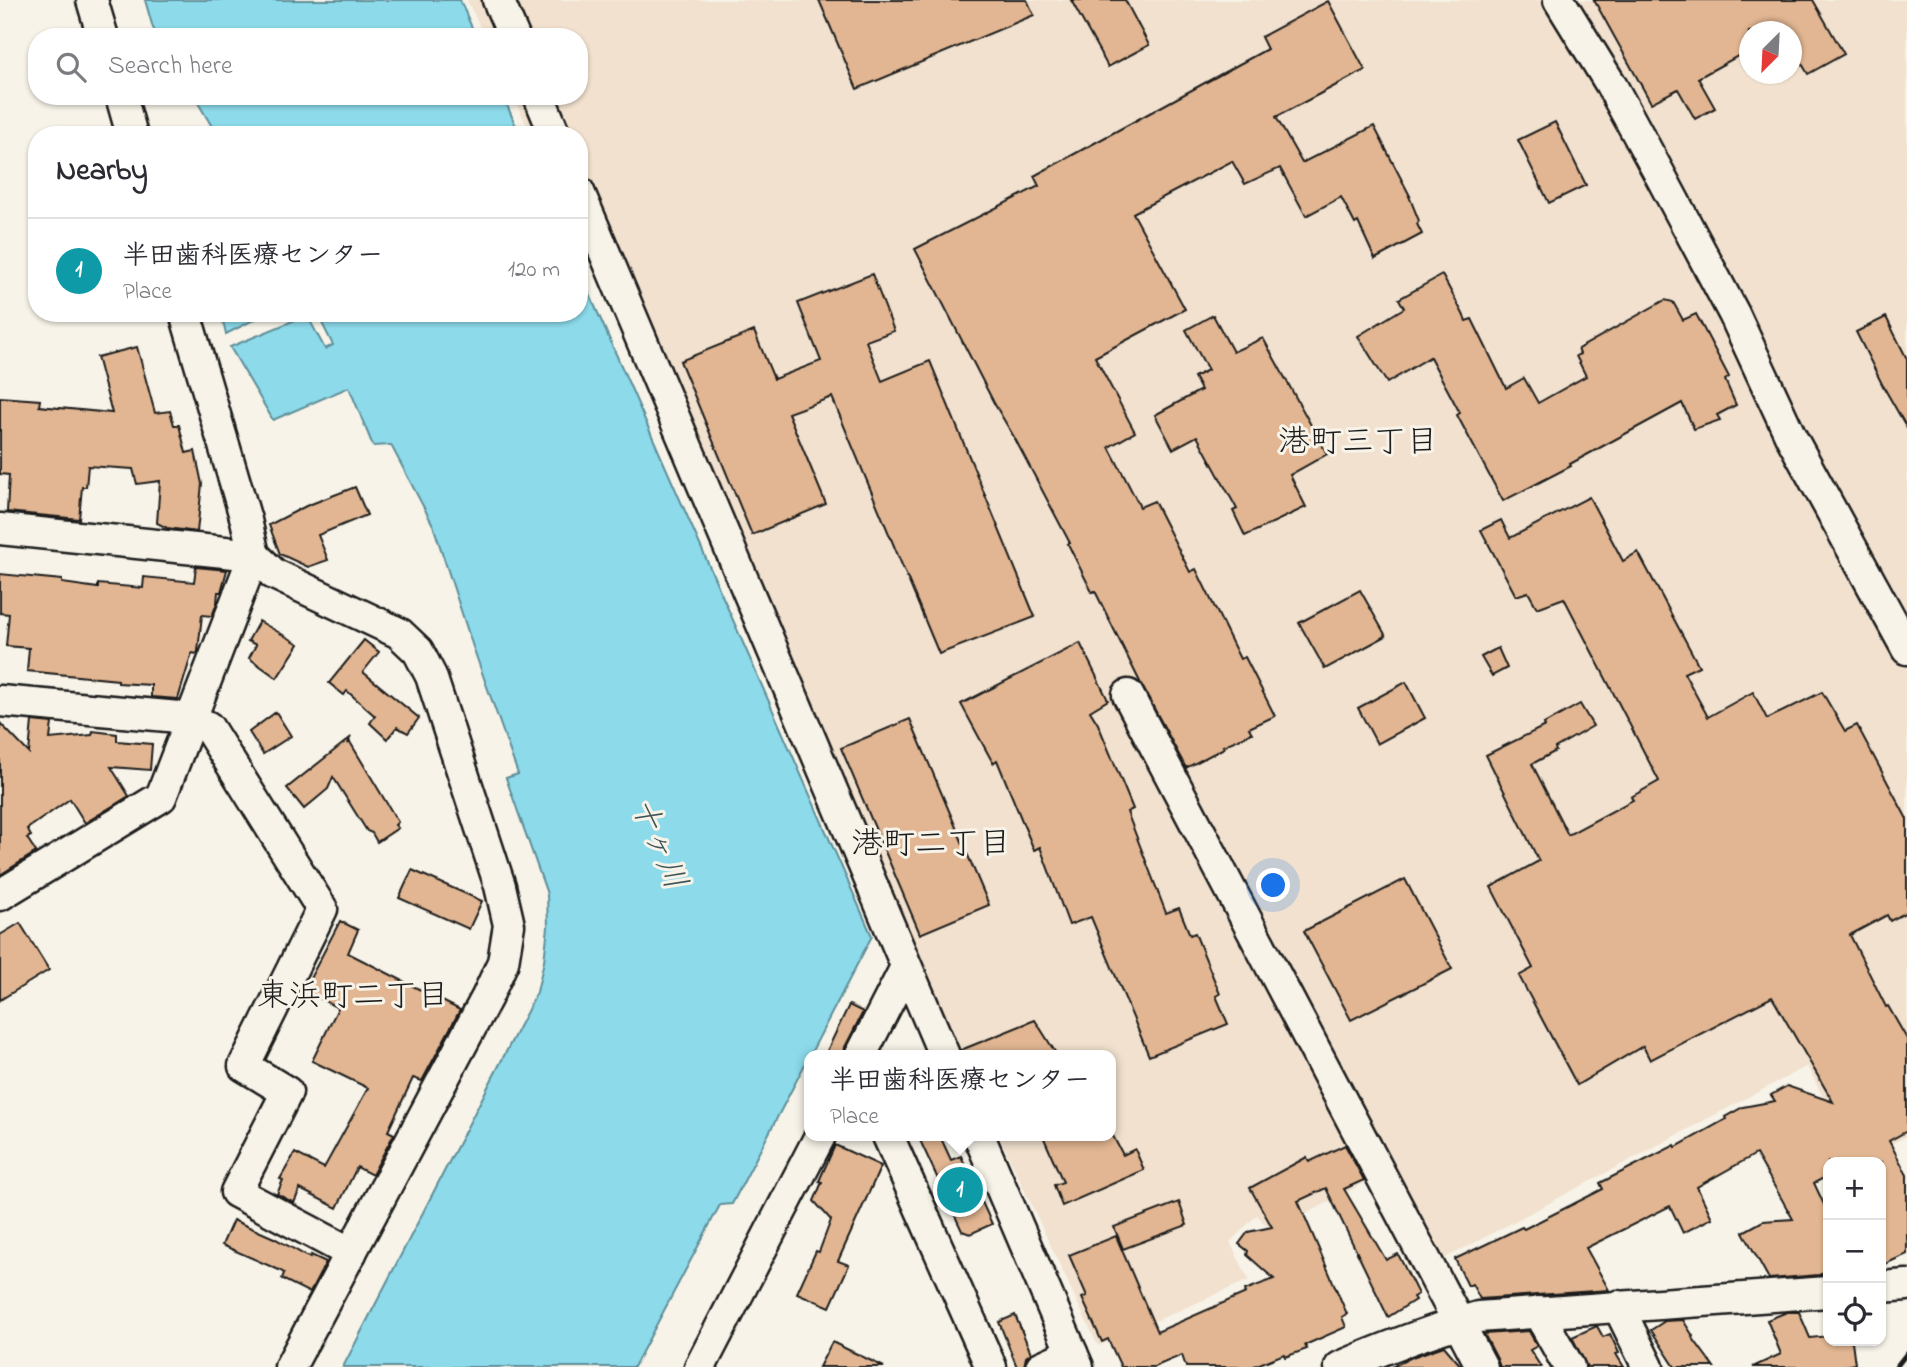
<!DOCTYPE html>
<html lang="en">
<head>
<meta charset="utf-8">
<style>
	:root { --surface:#fff; --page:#f2f2f3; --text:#2b2b33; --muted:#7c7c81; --line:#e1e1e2; --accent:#0b8043 }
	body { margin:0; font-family:"Indie Flower","Klee One",sans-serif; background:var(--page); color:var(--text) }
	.controls { position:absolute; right:21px; bottom:21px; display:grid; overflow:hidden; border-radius:14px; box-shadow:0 2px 5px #0004 }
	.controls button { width:63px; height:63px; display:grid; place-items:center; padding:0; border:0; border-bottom:2px solid var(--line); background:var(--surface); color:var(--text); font:35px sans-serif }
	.compass { position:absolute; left:1739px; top:21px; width:63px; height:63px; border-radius:50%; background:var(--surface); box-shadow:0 2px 5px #0004; rotate:204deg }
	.you { position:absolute; left:1274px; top:886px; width:24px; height:24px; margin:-18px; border:5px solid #fff; border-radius:50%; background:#1a73e8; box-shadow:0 0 0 10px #1a73e833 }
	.badge { display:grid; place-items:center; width:46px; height:46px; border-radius:50%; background:var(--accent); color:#fff; font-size:23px; font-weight:700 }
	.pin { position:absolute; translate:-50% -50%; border:4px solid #fff; box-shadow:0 2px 7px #0006 }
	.popup { position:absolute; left:804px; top:1050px; width:312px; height:91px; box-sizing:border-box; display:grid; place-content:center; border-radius:14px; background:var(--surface); filter:drop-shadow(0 2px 5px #0005); font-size:23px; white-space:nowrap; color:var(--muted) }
	.popup b { font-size:26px; color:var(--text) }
	.popup::after { content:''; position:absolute; left:50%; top:100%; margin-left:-14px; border:14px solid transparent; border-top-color:var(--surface) }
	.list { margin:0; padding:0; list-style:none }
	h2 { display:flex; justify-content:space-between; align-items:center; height:91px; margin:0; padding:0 28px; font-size:30px }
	h2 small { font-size:23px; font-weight:400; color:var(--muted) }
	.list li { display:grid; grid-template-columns:46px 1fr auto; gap:21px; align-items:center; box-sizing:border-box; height:105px; padding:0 28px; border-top:2px solid var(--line) }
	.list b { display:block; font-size:26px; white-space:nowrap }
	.list p { margin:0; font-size:23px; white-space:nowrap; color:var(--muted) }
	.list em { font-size:23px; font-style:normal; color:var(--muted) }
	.icon { flex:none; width:38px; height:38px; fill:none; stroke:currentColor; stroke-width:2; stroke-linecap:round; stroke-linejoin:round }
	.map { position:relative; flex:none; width:1907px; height:1367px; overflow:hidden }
	.search { position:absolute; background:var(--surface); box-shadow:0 2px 5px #0004; left:28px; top:28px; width:560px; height:77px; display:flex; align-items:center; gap:18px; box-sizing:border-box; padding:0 24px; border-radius:28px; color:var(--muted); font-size:26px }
	.panel { position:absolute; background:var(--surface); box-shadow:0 2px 5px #0004; left:28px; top:126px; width:560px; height:196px; border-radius:28px }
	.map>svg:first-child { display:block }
	.built { fill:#f1e1ce; fill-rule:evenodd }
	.water { fill:#8cdaea; stroke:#5f8e98; stroke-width:2 }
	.building { fill:#e2b692; stroke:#1c1c1c; stroke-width:2 }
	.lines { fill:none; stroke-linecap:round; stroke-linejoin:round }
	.minor-casing { stroke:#1c1c1c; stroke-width:35 }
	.minor { stroke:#f7f3e8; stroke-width:30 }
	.rail { stroke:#1c1c1c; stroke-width:5 }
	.labels { text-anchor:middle; stroke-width:6; stroke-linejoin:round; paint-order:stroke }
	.neighbourhood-label { font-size:32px; fill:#1c1c1c; stroke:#f7f3e8 }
	.water-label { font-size:32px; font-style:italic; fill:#3e555a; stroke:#f7f3e8 }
</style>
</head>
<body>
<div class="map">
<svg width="1907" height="1367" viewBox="0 0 1907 1367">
	<rect width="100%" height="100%" fill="#f7f3e8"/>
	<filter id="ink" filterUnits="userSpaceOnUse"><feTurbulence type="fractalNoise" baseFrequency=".0143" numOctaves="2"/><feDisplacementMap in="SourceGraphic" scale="14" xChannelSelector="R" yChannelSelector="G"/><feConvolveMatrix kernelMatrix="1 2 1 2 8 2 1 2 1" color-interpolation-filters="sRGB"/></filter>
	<g filter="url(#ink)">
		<path class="built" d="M467,0H1907V1136L1856,1161L1807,1066L1421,1271L1372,1179L1272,1232L1257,1215L1230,1242L1249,1280L1098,1346L999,1136H1110V1055H962L579,239V135H531L513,96H579V37H485ZM1750,32H1792V74H1750Z"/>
		<g class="water">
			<path d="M145,0H460L476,37H159L153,28Z"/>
			<path d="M194,96H503L520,135H217Z"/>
			<path d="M579,270L872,936L732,1204L720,1205L634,1367H343L537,992L544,961L548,927L547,894L506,778L518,774L473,647L433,525L391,445L373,446L349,387L273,420L230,347L307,315L325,349L333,345L317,313H579Z"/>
			<path d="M221,313H267L226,334Z"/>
		</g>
		<g class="building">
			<path d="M819,0H1027L1034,15L857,89Z"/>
			<path d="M1071,0H1125L1149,45L1108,67Z"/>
			<path d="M1594,0H1813L1844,54L1808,74L1791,45V32H1749V50L1698,78L1715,108L1695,119L1678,89L1651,103Z"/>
			<path d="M1328,1L1365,70L1276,117L1302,163L1374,126L1410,196H1409L1419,221L1417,224L1422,234L1375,259L1358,222L1355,224L1341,197L1306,216L1280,168L1245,184L1232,161L1133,213L1185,309L1095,357L1135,432L1109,447L1140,507L1154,501L1190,572L1196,569L1240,659L1245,657L1275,716L1249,728L1252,733L1223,746L1224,748L1186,768L1141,684L1095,591L1092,592L1068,544L1070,543L1014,437L994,403L915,249L1039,186L1034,176L1267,49L1261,37Z"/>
			<path d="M1555,122L1586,185L1549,203L1518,140Z"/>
			<path d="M872,274L894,331L866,341L882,381L930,361L1035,617L939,654L832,397L788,413L826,504L752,535L680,361L754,331L774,379L821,361L798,303Z"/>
			<path d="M1442,275L1463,314L1466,321L1472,319L1506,388L1524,378L1538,403L1586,376L1576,356L1580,354L1578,349L1665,300L1673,302L1683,320L1696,314L1729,377L1725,380L1736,405L1717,415L1720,420L1694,429L1682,403L1570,464L1571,466L1503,501L1457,415L1460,413L1430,357L1387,383L1358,336L1404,308L1399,299Z"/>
			<path d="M1213,315L1233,352L1263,338L1327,454L1290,475L1306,507L1245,536L1233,511L1237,509L1197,436L1173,449L1155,415L1201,390L1194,377L1208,370L1186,330Z"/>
			<path d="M1886,317L1907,359V428L1883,386L1856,332Z"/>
			<path d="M137,347L155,413L170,411L174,425H179L186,453L195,451L202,484L197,532L167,528L157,523L160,481L137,484L133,469L88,466L86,487H82L79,519L7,512L9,475L0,474V397L40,400L39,406L112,413L97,357Z"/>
			<path d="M355,487L367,515L318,535L328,560L308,567L280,554L269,525L306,506Z"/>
			<path d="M1589,497L1623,561L1638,552L1699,666L1684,673L1708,717L1753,692L1767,719L1822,692L1845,731L1857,725L1907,819V912L1890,921L1887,915L1850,935L1886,1007L1888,1006L1907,1039V1131L1889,1141L1907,1175V1254L1881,1266V1162H1828V1176L1814,1183L1828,1213V1271L1819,1275L1769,1279L1743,1232L1763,1221L1793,1219L1756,1154L1697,1187L1712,1218L1683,1233L1670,1206L1586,1248L1609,1290L1480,1299L1472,1284L1468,1286L1455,1259L1522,1227L1524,1229L1603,1189L1600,1183L1675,1145L1676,1147L1726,1119L1725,1117L1743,1107L1775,1101L1771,1095L1787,1086L1833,1102L1772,997L1650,1060L1643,1046L1577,1085L1519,976L1533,968L1491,887L1539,861L1486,755L1545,726L1544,724L1580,704L1593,726L1555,748L1556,751L1532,764L1568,835L1633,800L1631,797L1659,781L1564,598L1537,608L1528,592L1516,596L1481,530L1501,520L1510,538Z"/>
			<path d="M196,567L227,570L221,592H218L217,603L212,616L202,615L198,651L197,654L192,653L178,699L151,697V685L118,683V680L27,671L29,648L6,646L9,614L0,613V574L62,580V583L98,588V584L143,588L144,577L194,582Z"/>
			<path d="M1360,590L1386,636L1325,669L1299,623Z"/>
			<path d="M259,621L299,644L277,678L249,658L256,645L248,641Z"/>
			<path d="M364,640L379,652L363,672L419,718L408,733L397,727L387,739L370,723L375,716L347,691L344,695L329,683Z"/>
			<path d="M1080,643L1108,700L1090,711L1098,724L1133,809L1127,812L1166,913L1179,908L1190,935L1195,933L1220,994L1216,996L1228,1024L1149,1056L1091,917L1069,925L1040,847L1034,850L997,760L993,763L961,704Z"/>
			<path d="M1498,648L1507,668L1492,676L1481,657Z"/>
			<path d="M1406,682L1425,718L1377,744L1358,708Z"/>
			<path d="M276,712L291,736L263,754L249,732Z"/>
			<path d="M910,719L989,905L920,934L841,748Z"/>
			<path d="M32,721L52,723L50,739L92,735L93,731L117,734V741L152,744L150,770L111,767L129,796L85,823L70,799L27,829L31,836L27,838L36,852L0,875V723L29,753Z"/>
			<path d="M350,738L348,744L350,742L398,822L395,825L398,828L377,842L372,833L367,831L333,777L328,789L304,809L287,788Z"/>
			<path d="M412,870L482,901L469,929L399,898Z"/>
			<path d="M1405,879L1452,969L1351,1020L1304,931Z"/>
			<path d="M340,921L358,930L348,953L460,1010L422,1081L413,1078L388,1131L394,1134L372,1175L357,1167L337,1208L300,1189L294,1203L277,1194L283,1180L280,1179L295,1153L324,1168L368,1088L312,1061L338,1008L304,990Z"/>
			<path d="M20,923L49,970L0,1000V935Z"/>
			<path d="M849,1005L863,1012L845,1047L844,1055H825Z"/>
			<path d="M1035,1020L1057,1055H961V1050Z"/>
			<path d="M918,1136H940L951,1160L961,1156L992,1224L970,1234L962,1231Z"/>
			<path d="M1043,1136H1113L1123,1155L1135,1149L1144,1170L1062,1206L1054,1185L1063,1182Z"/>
			<path d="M835,1145L881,1166L838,1261L849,1265L830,1307L797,1293L816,1251L819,1252L831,1220L814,1201L822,1182L819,1181Z"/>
			<path d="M1345,1145L1364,1180L1344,1189L1386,1260L1398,1254L1418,1294L1413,1297L1415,1300L1388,1317L1326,1188L1298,1201L1347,1314L1342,1317L1346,1327L1305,1345L1307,1349L1285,1357L1284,1354L1252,1367H1186L1182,1355L1154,1367H1121L1108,1339L1102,1342L1082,1298L1087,1296L1069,1255L1116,1236L1157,1332L1246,1293L1245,1290L1274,1279L1247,1255L1248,1251L1239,1244L1248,1232L1272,1227L1250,1188L1307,1157L1309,1162Z"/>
			<path d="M1179,1202L1187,1225L1123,1249L1114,1227Z"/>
			<path d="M233,1220L274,1238L310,1258L311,1255L326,1262L310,1293L282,1279L284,1273L279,1270L222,1245Z"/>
			<path d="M1787,1312H1799L1810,1338L1828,1336V1341H1852L1855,1364L1838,1367H1753L1781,1354L1767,1320Z"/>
			<path d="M1015,1315L1031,1353L1026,1357L1024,1367H1017L999,1322Z"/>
			<path d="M1683,1320L1693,1336L1692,1337L1714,1367H1675L1651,1330L1665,1321Z"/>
			<path d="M1597,1326L1603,1337L1610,1334L1619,1353L1616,1354L1624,1367H1587L1572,1337Z"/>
			<path d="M1529,1331L1537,1346L1530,1350L1541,1367H1500L1497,1359L1484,1334Z"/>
			<path d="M832,1342L884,1367H819Z"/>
			<path d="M1444,1346L1462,1367H1392L1412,1357Z"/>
		</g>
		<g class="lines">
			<g class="minor-casing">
				<g id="minor">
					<path d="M92,0L103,37"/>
					<path d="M498,0L514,37"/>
					<path d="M1559,0L1610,83L1659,173L1734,314L1791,437L1907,649"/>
					<path d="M121,96L132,135"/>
					<path d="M539,96L555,135"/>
					<path d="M579,192L944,1055"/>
					<path d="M0,529L254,555L274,574L399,633L418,651L431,676L500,886L509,925L503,962L487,997L290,1367"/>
					<path d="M1128,695L1482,1367"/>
					<path d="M0,701L190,718L208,727L322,909L244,1066L287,1092L236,1192L351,1253"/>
					<path d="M0,895L161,797L254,555L246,520L185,313"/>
					<path d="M861,1055L906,967"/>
					<path d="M888,1136L991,1367"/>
					<path d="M979,1136L1078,1367"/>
					<path d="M1881,1287L1907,1285"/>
					<path d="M1618,1306L1648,1367"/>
					<path d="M1538,1312L1569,1367"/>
					<path d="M700,1367L820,1136"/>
					<path d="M1041,1367L1072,1353"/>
					<path d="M1340,1367C1385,1348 1431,1330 1478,1317L1828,1292"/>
				</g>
			</g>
			<use href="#minor" class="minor"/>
			<path class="rail" d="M1896,1367L1907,1353"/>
		</g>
	</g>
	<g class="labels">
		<g class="neighbourhood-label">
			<text x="1358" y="451">港町三丁目</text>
			<text x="931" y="853">港町二丁目</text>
			<text x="353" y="1005">東浜町二丁目</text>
		</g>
		<g class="water-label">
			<text transform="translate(660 843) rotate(67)" y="11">十ヶ川</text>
		</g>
	</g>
</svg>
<div class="controls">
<button>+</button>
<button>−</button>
<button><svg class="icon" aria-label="locate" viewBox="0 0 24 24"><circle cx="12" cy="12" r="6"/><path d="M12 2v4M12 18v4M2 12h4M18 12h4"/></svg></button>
</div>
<svg class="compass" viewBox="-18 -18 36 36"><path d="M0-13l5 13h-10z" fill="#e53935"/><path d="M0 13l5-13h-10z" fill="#7c7c81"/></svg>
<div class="you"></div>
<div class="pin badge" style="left:960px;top:1190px;background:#0f9aa8">1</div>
<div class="popup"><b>半田歯科医療センター</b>Place</div>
<div class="search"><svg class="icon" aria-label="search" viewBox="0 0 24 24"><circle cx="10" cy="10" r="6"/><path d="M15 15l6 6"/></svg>Search here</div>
<section class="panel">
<h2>Nearby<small></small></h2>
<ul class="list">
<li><span class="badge" style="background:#0f9aa8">1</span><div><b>半田歯科医療センター</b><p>Place</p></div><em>120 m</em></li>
</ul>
</section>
</div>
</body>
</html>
